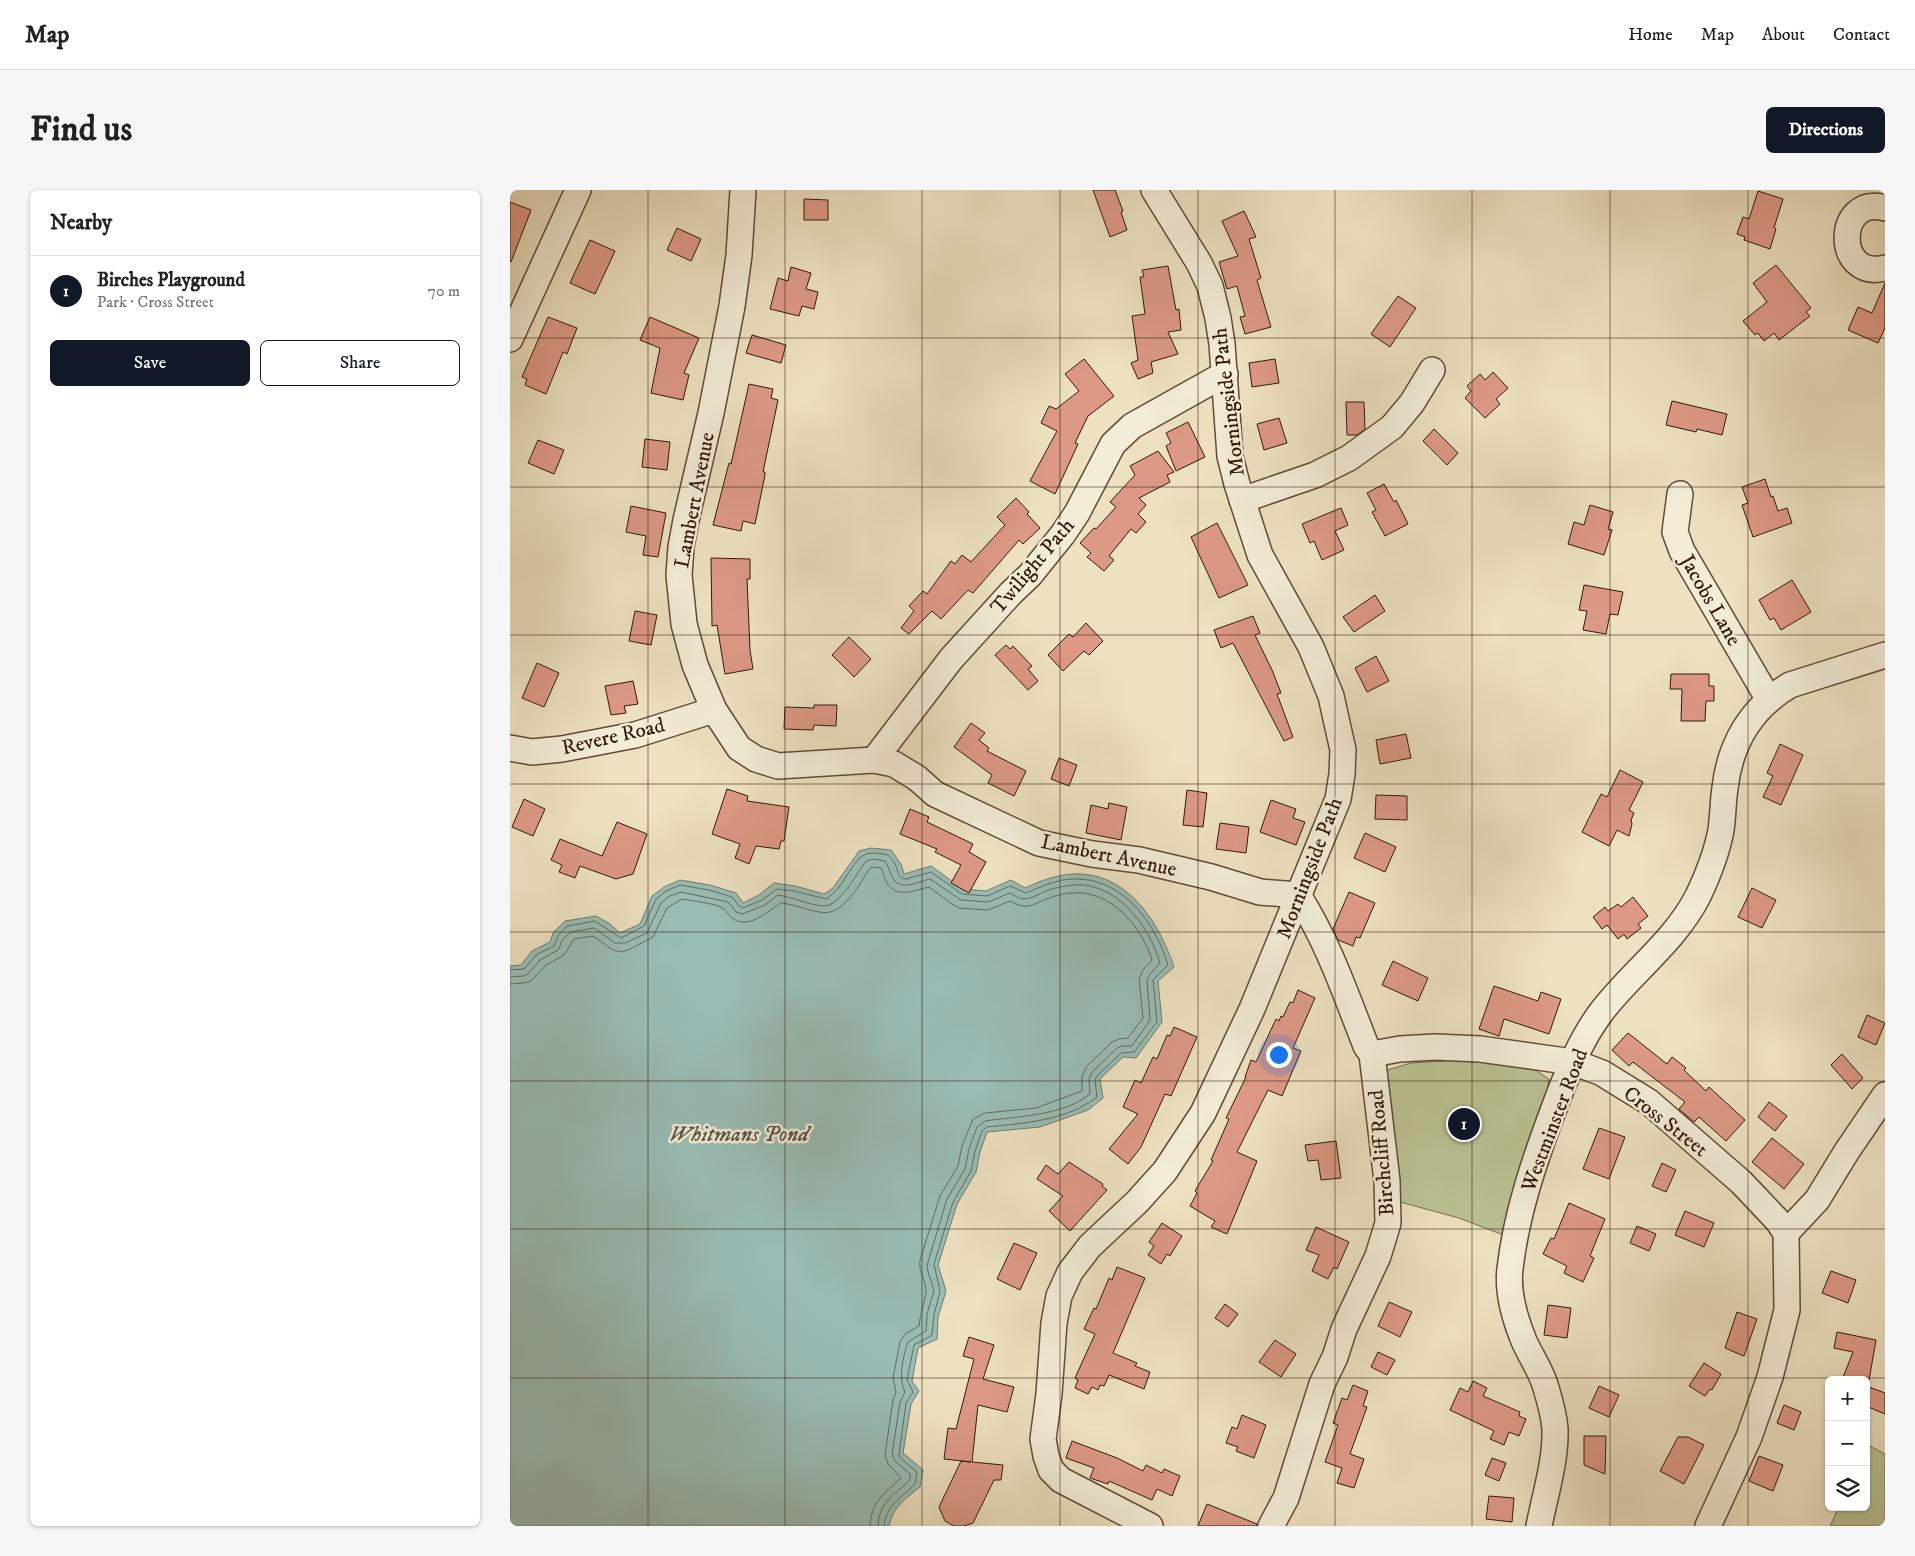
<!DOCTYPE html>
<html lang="en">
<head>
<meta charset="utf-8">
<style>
	:root { --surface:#fff; --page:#f6f6f6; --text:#222; --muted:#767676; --line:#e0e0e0; --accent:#111827 }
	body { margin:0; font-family:"IM FELL DW Pica",serif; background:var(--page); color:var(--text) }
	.controls { position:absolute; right:15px; bottom:15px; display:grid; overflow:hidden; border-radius:8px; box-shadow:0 1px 4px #0004 }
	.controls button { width:45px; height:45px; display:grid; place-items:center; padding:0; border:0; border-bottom:1px solid var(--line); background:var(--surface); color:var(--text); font:25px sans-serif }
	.you { position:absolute; left:768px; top:864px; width:18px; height:18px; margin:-12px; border:4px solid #fff; border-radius:50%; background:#1a73e8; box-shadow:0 0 0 8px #1a73e833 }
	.badge { display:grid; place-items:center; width:32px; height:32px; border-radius:50%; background:var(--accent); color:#fff; font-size:16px; font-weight:700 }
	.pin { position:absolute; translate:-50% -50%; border:2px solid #fff; box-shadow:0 1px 5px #0006 }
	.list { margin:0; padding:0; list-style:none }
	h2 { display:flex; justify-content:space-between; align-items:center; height:65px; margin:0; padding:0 20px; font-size:21px }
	h2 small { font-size:16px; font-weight:400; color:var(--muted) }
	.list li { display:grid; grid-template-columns:32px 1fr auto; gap:15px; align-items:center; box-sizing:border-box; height:70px; padding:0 20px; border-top:1px solid var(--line) }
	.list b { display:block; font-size:19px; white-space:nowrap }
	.list p { margin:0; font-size:16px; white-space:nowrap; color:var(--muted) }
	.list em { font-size:16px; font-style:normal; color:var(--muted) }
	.actions { display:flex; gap:10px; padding:15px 20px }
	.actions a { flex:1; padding:11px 0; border:1px solid var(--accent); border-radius:8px; text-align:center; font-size:18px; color:var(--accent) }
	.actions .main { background:var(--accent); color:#fff }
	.icon { flex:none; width:28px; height:28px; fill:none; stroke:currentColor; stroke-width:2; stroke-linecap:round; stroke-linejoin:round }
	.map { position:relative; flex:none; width:1375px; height:1336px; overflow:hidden; border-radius:8px }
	header { display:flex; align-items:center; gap:30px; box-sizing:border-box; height:70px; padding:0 25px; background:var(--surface); border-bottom:1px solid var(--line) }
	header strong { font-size:24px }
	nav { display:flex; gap:28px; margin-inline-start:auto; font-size:18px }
	.intro { display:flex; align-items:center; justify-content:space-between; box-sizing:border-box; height:120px; padding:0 30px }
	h1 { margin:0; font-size:35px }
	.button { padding:12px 22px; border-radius:8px; background:var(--accent); color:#fff; font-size:18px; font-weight:700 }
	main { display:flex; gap:30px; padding:0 30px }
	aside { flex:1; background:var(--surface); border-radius:8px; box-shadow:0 1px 4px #0004 }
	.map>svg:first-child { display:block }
	.green { fill:#bac292; stroke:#766e4e }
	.water { fill:#99bdb5; stroke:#6f7b70 }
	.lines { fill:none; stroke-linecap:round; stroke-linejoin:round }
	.shore { stroke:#656b5f; stroke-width:1 }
	.building { fill:#dd9986; stroke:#311909 }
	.minor-casing { stroke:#604b37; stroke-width:28 }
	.minor { stroke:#f3ecd7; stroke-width:25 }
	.grid { fill:none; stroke:#311909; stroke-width:1; stroke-opacity:0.55 }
	.labels { text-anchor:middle; stroke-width:5; stroke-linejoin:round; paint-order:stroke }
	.street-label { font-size:21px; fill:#311909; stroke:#f3ecd7 }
	.water-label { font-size:22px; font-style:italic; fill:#555245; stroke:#f3ecd7 }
</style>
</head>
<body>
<header>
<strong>Map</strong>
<nav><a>Home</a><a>Map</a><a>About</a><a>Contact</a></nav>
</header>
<div class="intro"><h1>Find us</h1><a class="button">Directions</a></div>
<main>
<aside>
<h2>Nearby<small></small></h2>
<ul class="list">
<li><span class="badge">1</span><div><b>Birches Playground</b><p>Park · Cross Street</p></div><em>70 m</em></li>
</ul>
<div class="actions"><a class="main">Save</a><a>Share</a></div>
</aside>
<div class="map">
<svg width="1375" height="1336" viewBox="0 0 1375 1336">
	<rect width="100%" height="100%" fill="#ede1c1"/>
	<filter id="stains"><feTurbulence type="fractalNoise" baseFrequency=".004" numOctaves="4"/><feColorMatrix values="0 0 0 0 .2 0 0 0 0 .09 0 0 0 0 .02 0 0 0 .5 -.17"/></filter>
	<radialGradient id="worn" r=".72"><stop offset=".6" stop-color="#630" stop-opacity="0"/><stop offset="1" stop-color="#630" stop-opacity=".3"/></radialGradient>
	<g class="green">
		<path d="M951,870L1025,880L1039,889L1036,909L996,1046L949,1028L890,1012L874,881L901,873Z"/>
		<path d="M1358,1255L1375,1264V1336H1320L1329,1317H1356V1259Z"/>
	</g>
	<path class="water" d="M361,658L381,660L391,674L394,684L421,676L453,699L476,701L501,690L515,698C530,691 546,685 562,684C617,681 649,732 664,777L648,791L652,832L626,868L613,867L590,889L593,908L578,920L530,937L477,942L470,962L466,982L447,1014L428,1075L436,1101L428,1127L427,1149L408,1158L402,1191L409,1201L401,1214L393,1263L413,1280L410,1297C395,1309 383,1317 379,1336H0V776L11,775L22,761L40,752L43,743L55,731L86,726L100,734L110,743L130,734L142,706L154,697L170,690L200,695L226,703L233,713L249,705L264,693L285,696L314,704L323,698L349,661Z"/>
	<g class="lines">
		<g class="shore">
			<path d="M0,780L14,779L26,765L44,756L48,746L57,736L85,731L111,748L134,736L146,709L156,701L170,695L199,700L222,707L229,716L233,718L252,710L267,699L284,701L316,709C335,697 337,679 351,667C358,661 370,663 378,665C381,668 384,672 386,676C389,683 387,688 396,689L421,682L452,704L477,706L500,696L516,703C531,697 547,689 563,689C612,687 645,732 658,775L643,790L647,832L624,862L611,863L587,886L585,890L587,907C556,931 514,933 477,937L472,941L465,961L461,981L443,1012L424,1074L430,1101L424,1125L422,1145L404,1155L397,1190L403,1202L396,1213L389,1264L390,1268L407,1282L405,1294C392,1307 376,1315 374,1336"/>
			<path d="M0,787L13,786L18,784L30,770L48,760L53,749L61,742L84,738L105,753H115L137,743L151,713L160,706L171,702L218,712L226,722L232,724L255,715L268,705C283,707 301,716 314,716C330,716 347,683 356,671L363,669L375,671C379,677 380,684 384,690C392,701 410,691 420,689L451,710L478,712L500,703C504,705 509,709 514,709C521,709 529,704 536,701C543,698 554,696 562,695C606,691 639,735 650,773L640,784L637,790L640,830L622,856H612L607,858L583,881L579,889L580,904C553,926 508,926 475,931L467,937L459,959L455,979L437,1009L418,1072L417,1078L424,1101L417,1124L416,1141L398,1152C393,1167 388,1188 395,1202L390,1212L382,1264L385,1271L400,1284V1290C384,1305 369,1312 368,1336"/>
			<path d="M0,794L14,793L21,791L35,776L54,765L64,749L83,746L103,760L111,762L118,760L143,747L157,718L172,709C182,711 206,713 214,719C218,722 219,727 225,730C241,738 258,721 271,713C284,714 296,720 309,722C333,728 349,694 360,678L363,677L371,678C374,683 374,688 377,693C387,709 405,700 419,697L442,714L449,718L478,720L500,711C504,713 509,716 514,716C523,717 531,710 540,708C546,705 555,703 562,703C600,699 632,737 642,770L633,780L629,789L633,828L618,848L609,849L602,852L577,876L572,886V901L526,918L475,923L463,929L452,956L448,976L430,1006L410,1070C408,1082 417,1092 416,1103C414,1114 410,1124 409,1136L395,1144L390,1152L383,1188L386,1202L383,1210L375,1265L378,1274L391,1288C375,1303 361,1311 360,1336"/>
		</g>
	</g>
	<g class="building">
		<path d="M583,0H605L613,21L611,22L617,40L600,47Z"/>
		<path d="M1248,1L1273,9L1264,38L1266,39L1260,59L1234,50L1235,47L1227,44L1233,27L1239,29Z"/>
		<path d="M294,9L318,10V30H294Z"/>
		<path d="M0,12L21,20L1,72L0,71Z"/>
		<path d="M734,21L746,47L739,49L751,88L747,90L761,137L735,144L730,127L735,126L727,96L717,99L709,72L728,66L712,31Z"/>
		<path d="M167,38L191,49L181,71L157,60Z"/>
		<path d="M80,50L105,61L85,104L60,93Z"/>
		<path d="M1266,75L1301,118L1296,122L1300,126L1269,150L1264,143L1254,151L1248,143L1245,145L1233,131L1257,112L1243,93Z"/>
		<path d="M658,76L666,120L669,119L671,140L658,142L668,164L641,172L643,183L628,189L621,173L628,170L622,126L635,124L630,87H634L632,80Z"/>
		<path d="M281,77L301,83L296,99L308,102L304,119L292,116L289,126L260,119L268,88L278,91Z"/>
		<path d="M1375,93V138L1368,153L1338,140L1348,117L1362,123Z"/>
		<path d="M888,106L906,118L880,157L861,144Z"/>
		<path d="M38,127L67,138L57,164L53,162L36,204L15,195L17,189L12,187Z"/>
		<path d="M140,127L189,148L174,183L179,185L173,210L141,203L150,158L130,150Z"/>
		<path d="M242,145L276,155L271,173L236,163Z"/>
		<path d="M574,169L604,206L578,226L565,253L568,254L545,304L520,291L547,241L531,233L539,216L546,219L569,201L555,184Z"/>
		<path d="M765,169L769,193L742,197L739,173Z"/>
		<path d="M983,182L998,198L986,209L990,214L975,228L955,208L961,201L957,196L970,184L975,190Z"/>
		<path d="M239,194L263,199L261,208L268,210L253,282H255V285L245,334L233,331L231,341L203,335L219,273L221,274Z"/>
		<path d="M1162,211L1217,224L1212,245L1187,239L1186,242L1156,235Z"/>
		<path d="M836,212H854L855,239L847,245H837Z"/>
		<path d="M769,228L777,253L754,260L747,234Z"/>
		<path d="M678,232L695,267L666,281L656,256L661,253L656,243Z"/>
		<path d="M924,239L948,263L937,275L913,251Z"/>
		<path d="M135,249L160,252L157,280L132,277Z"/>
		<path d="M28,250L54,260L44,284L18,273Z"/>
		<path d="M648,261L664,282L657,285L660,292L629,308L636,315L628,324L636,332L626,343L621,339L599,366L604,370L594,381L577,367L581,363L570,353L584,338L586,339L606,317L600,312L625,285L620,276Z"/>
		<path d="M1255,289L1261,307L1263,306L1268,321L1277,318L1282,333L1243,347L1232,315L1238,313L1232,297Z"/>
		<path d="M874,294L884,312L886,310L898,334L875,346L862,322L866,320L857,303Z"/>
		<path d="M506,308L519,322L517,324L530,338L513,354L509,350L463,403L458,400L431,429L422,421L399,444L391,438L404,421L399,416L413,401L417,404L441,371L445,374L452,365L461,372L495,335L487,327Z"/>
		<path d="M1080,315L1103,322L1098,339L1102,340L1094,365L1058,354L1064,332L1074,335Z"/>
		<path d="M121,316L156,323L148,367L133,365L136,346L116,342Z"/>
		<path d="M831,318L838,335L825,341L834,360L812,370L804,351L800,353L792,334Z"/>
		<path d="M707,333L738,395L709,408L681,347Z"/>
		<path d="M201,368L240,369V389H237L240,460L243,479L215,484L207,435L202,436Z"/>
		<path d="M1282,390L1301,422L1271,440L1264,428L1260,430L1249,410Z"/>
		<path d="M1074,395L1113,402L1108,425L1100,424L1096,444L1073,440L1077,421L1069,420Z"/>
		<path d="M865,405L875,421L844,442L833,427Z"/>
		<path d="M125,421L147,425L141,455L119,451Z"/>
		<path d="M743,426L750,443L745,445L762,480L771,503L767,504L783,547L774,551L723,453L711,458L704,440Z"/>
		<path d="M576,433L593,451L579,465L574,461L553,481L538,465L559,444L563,447Z"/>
		<path d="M339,447L361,469L344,487L322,465Z"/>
		<path d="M496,455L500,459L503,456L522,476L518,479L528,491L518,500L485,465Z"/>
		<path d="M866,466L879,491L857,502L845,478Z"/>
		<path d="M27,473L49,483L34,517L12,508Z"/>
		<path d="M1161,484H1199V496H1204V511H1196L1195,531H1171L1172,499H1160Z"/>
		<path d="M123,491L128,514L114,516L116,523L101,525L95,496Z"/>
		<path d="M304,515H327L326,536L304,535L303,540L274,539L275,517L304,518Z"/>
		<path d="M461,533L475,543L469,550L479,558L477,561L516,581L504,606L478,593L482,585L444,557Z"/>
		<path d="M896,544L901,568L870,574L866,550Z"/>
		<path d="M1270,554L1293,565L1271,615L1253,607L1263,586L1257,583Z"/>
		<path d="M549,568L567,575L559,596L541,589Z"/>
		<path d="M1110,580L1133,592L1119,620L1124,623L1121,630L1122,634L1119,646L1107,640L1099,656L1072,642L1091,604L1097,607Z"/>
		<path d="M217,599L238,606L237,611L279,617L274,651H271L269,659L246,656L239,674L225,668L230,654L202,644Z"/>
		<path d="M677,600L697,603L693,637L673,635Z"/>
		<path d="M866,605L897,606V630L865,629Z"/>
		<path d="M14,609L35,619L23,646L2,637Z"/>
		<path d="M761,610L786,619L783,628L795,632L786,655L750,642Z"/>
		<path d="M599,613L617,617L611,650L576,643L581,615L598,619Z"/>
		<path d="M400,619L419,627L417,632L463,654L459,662L476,672L459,703L441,693L451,675L425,662L427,659L390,644Z"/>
		<path d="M107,632L137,644L123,684L106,689L70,676L65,688L49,682L52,675L41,670L50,649L92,666Z"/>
		<path d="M710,633L739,637L736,663L706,659Z"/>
		<path d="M855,643L886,657L875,682L844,668Z"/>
		<path d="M1242,698L1266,710L1252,738L1228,727Z"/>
		<path d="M839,702L865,713L850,748L846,747L843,756L828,750L823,739Z"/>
		<path d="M1123,707L1138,726L1128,734L1131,738L1117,749L1114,744L1108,749L1097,735L1092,739L1083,727L1095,717L1098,721L1108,714L1111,717Z"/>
		<path d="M883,771L918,788L908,811L872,795Z"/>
		<path d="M984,796L1028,811L1031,802L1051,809L1039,844L994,829L989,846L969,839Z"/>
		<path d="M788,800L805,808L783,858L791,861L772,906L758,900L727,962L747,971L717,1044L701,1037L705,1031L680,1016L687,1003L685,1001L703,971L701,970L719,929L716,928L736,887H735L741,870L746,872L766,829L769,831L771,826L773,827L780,812L783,813Z"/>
		<path d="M1357,825L1375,833L1366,855L1348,847Z"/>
		<path d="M664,837L687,847L661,906L655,904L631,957L618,974L599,959L628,924L613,917L625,890L631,893L643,867L647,869L657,845L660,846Z"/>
		<path d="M1118,843L1157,874L1162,867L1176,878L1174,880L1196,901L1199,897L1235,930L1216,951L1189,927L1184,932L1169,919L1175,912L1123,872L1119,876L1102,860Z"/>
		<path d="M1332,864L1353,888L1342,899L1321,875Z"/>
		<path d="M1259,912L1277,926L1265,941L1248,927Z"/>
		<path d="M1089,938L1115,947L1099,989L1073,979Z"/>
		<path d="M1262,948L1294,974L1274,999L1242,972Z"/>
		<path d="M826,951L831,988L811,990L808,970L798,971L795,955Z"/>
		<path d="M559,972L593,994L592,996L597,1000L560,1041L539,1021L553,1006L527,989L536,975L548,984Z"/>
		<path d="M1152,973L1166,980L1156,1002L1142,996Z"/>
		<path d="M1059,1013L1095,1029L1080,1066L1084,1068L1073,1092L1054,1083L1057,1076L1033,1064L1041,1048L1044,1049Z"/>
		<path d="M1175,1021L1204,1033L1194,1057L1165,1045Z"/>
		<path d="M652,1033L672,1046L660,1066L657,1064L651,1074L638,1065L644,1056L639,1052Z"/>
		<path d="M1127,1036L1146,1044L1139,1061L1120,1053Z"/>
		<path d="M806,1037L839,1052L827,1079L824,1077L818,1089L802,1081L809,1065L796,1060Z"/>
		<path d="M504,1053L527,1063L510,1100L487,1089Z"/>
		<path d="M607,1077L635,1088L603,1163L627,1173L625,1176L640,1182L634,1199L599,1185L594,1196L590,1195L588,1200L582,1197L578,1204L565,1198L568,1190L565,1188L585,1144L574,1139L584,1118L586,1119L599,1088L602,1090Z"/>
		<path d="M1321,1081L1346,1090L1338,1113L1312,1103Z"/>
		<path d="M879,1112L902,1122L890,1147L868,1136Z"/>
		<path d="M715,1114L728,1124L718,1137L705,1128Z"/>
		<path d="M1038,1115L1061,1118L1057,1148L1034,1145Z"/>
		<path d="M1227,1122L1247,1129L1234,1166L1215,1158Z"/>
		<path d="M1327,1142L1366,1150L1359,1190H1332L1343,1162L1324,1158Z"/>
		<path d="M459,1147L484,1155L473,1189L504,1197L497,1222L468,1215L462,1272L493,1275L491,1290H484L463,1333L454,1336H444L435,1331L429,1317L451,1271L461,1272L434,1269L438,1238L446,1239L464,1169L453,1166Z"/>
		<path d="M765,1150L786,1164L771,1187L749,1172Z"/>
		<path d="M868,1162L885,1170L877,1185L861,1177Z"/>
		<path d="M1194,1173L1211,1184L1202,1200L1200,1199L1195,1206L1179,1196Z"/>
		<path d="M963,1191L977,1198L973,1206L1010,1222L1009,1226L1016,1229L1009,1246L999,1242L994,1255L980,1249L984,1241L940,1220L950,1198L958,1202Z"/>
		<path d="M843,1195L858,1201L853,1216L857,1217L840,1264L854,1269L844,1298L827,1293L832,1278L815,1272L828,1235L823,1233L832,1208L837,1210Z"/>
		<path d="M1089,1196L1109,1205L1099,1227L1079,1218Z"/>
		<path d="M1356,1196L1375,1203V1224L1356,1216Z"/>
		<path d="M1274,1215L1291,1222L1284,1240L1267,1233Z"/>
		<path d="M732,1225L756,1235L744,1268L726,1261L728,1257L716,1253L722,1237L727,1239Z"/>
		<path d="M1074,1246H1096L1095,1284L1074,1275Z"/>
		<path d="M1168,1247H1178L1194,1255L1174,1294L1150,1281Z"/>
		<path d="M562,1251L607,1268L633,1281L636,1275L652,1283L654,1279L670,1286L662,1306L647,1299L642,1310L599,1291L598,1294L580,1288L584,1278L556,1268Z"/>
		<path d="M1249,1266L1273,1275L1263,1301L1239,1291Z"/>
		<path d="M982,1268L996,1273L989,1291L975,1285Z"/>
		<path d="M979,1306L1004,1308L1002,1332L976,1329Z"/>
		<path d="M697,1314L747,1334V1336H688Z"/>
	</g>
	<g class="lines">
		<g class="minor-casing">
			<g id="minor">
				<path d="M233,0L229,65L222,116L201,223L176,330L171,357L169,385L174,434L185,475L204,520L229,558L246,569L268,576L364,570L384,574L407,588L425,604L529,653L582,664L629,670L701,687L750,702L788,705C818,752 836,805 856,856L862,864L877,991L878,1033L868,1066L834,1139L825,1167L812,1194L776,1308L761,1336"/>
				<path d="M1375,18C1325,4 1324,91 1375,78"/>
				<path d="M0,149L68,0"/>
				<path d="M1170,304L1165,342L1172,361L1259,510"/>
				<path d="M732,310L805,285L839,268L882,237L902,213L922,180"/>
				<path d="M0,558L22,562L52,559L125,545L204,520"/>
				<path d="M364,570L441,469L501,403L520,385L553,344L567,323L603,254L622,236L715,184"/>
				<path d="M862,864L890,859L925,857L970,859L1063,872L1092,883L1139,912L1231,992L1267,1030L1276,1043"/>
				<path d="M640,1336L551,1290L541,1280L536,1266L533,1249L539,1204L544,1133L549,1106L560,1082L580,1056L627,1012L655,981L693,923L742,819L828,609L832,584L833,560L821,506L801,457L750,365L727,294L720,266L712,154L708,128L700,96L689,73L644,0"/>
				<path d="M1029,1336C1035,1305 1046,1271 1045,1239C1044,1226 1040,1211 1036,1198C1032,1182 1021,1167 1014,1151C1005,1129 997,1103 1000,1079C1006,1025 1024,972 1043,921C1056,886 1070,850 1092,821C1123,781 1165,751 1188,706C1198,685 1207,662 1211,640C1213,626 1213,611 1215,598C1220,554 1241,518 1280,495L1375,465"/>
				<path d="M1198,1336L1239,1247L1260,1187L1277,1120L1276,1043L1307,1010L1337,961L1375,905"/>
			</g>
		</g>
		<use href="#minor" class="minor"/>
	</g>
	<path class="grid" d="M138,0V1336M275,0V1336M412,0V1336M550,0V1336M688,0V1336M825,0V1336M962,0V1336M1100,0V1336M1238,0V1336M0,148H1375M0,297H1375M0,445H1375M0,594H1375M0,742H1375M0,891H1375M0,1039H1375M0,1188H1375"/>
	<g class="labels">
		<g class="street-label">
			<text transform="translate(718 212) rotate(-97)" y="7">Morningside Path</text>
			<text transform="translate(184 310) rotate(-79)" y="7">Lambert Avenue</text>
			<text transform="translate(522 376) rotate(-50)" y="7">Twilight Path</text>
			<text transform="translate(1201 410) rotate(60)" y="7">Jacobs Lane</text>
			<text transform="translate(103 546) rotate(-13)" y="7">Revere Road</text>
			<text transform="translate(599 665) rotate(12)" y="7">Lambert Avenue</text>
			<text transform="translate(799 678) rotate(-69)" y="7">Morningside Path</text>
			<text transform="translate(1044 930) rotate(-69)" y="7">Westminster Road</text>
			<text transform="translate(1156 931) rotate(38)" y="7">Cross Street</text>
			<text transform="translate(871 963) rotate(-95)" y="7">Birchcliff Road</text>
		</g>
		<g class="water-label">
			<text x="229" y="951">Whitmans Pond</text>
		</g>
	</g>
	<rect width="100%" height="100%" filter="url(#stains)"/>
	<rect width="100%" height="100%" fill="url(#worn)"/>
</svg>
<div class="controls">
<button>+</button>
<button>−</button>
<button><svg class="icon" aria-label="layers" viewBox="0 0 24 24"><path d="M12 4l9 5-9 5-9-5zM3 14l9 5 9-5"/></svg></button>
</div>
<div class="you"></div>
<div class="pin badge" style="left:954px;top:934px">1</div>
</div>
</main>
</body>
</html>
